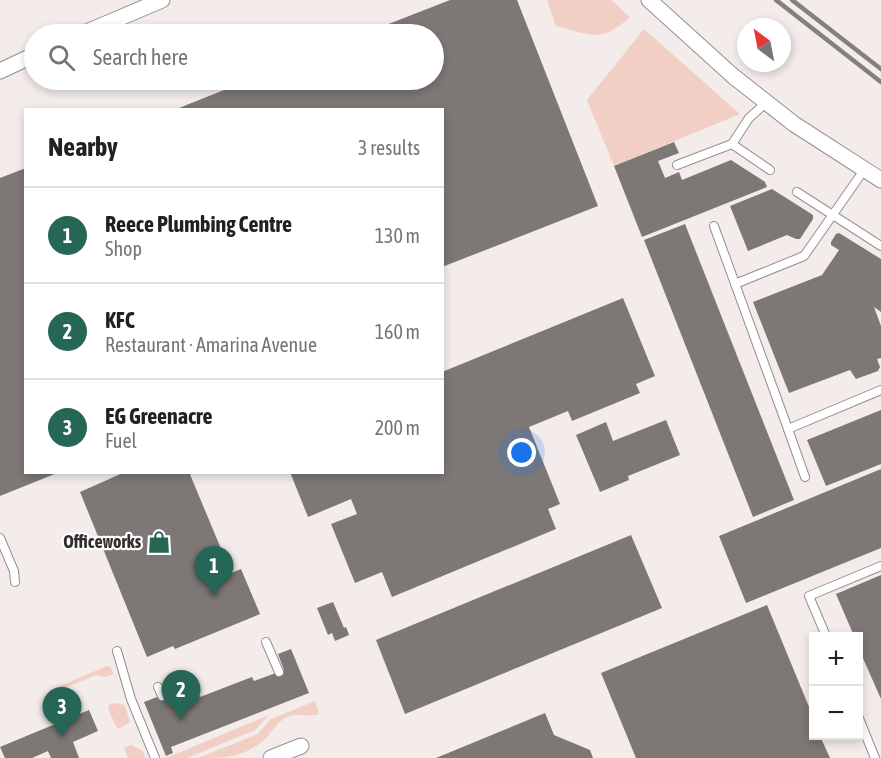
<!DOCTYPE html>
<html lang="en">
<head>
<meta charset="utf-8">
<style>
	:root { --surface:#fff; --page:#f2f2f2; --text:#202124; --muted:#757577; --line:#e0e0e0; --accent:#256656 }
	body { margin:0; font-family:"Asap Condensed",sans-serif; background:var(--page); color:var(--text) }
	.controls { position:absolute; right:18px; bottom:18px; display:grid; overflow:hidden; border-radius:0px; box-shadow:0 3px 9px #0003 }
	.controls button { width:54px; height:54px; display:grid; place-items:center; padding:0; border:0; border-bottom:2px solid var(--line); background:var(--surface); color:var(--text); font:30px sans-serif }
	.compass { position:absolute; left:737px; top:18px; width:54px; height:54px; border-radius:50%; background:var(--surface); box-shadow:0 3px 9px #0003; rotate:328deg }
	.you { position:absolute; left:522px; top:453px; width:21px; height:21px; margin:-15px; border:4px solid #fff; border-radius:50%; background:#1a73e8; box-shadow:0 0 0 9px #1a73e833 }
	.badge { display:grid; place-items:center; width:39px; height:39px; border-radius:50%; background:var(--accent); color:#fff; font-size:20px; font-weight:700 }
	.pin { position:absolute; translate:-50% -50px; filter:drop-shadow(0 2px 3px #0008) }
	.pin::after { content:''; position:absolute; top:32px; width:21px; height:18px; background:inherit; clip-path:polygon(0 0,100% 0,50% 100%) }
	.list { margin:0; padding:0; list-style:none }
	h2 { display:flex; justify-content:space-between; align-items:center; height:78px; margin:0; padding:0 24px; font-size:26px }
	h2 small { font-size:20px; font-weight:400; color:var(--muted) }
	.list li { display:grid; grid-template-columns:39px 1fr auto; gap:18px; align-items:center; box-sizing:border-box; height:96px; padding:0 24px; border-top:2px solid var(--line) }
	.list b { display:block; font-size:22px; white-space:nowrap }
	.list p { margin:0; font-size:20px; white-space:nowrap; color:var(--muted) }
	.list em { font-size:20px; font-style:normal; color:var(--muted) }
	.icon { flex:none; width:33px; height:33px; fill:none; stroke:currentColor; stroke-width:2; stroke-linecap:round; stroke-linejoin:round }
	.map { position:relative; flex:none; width:881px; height:758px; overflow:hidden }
	.search { position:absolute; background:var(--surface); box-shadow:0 3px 9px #0003; left:24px; top:24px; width:420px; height:66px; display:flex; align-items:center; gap:15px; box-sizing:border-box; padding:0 21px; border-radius:33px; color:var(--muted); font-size:22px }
	.panel { position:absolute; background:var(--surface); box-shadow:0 3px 9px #0003; left:24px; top:108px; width:420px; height:366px; border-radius:0px }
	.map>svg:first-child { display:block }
	.green { fill:#f1cfc4 }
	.building { fill:#7d7775 }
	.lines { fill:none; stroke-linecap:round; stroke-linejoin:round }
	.service-casing { stroke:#958f8d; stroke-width:10 }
	.minor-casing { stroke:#958f8d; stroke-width:17 }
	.service { stroke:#fff; stroke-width:8 }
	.minor { stroke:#fff; stroke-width:15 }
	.rail { stroke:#85807f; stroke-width:4.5 }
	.labels { text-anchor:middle; stroke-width:4.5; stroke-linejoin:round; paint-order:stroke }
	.poi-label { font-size:18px; font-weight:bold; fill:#312e2d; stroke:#fff; text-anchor:end }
</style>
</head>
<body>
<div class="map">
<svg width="881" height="758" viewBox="0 0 881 758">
	<rect width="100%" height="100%" fill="#f3ecea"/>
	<g class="green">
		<path d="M547,0H611L630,17C600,44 592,35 556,26Z"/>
		<path d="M644,29L740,114L614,166L587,100Z"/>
		<path d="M107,666H110L114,674L106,677L96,675L58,691L55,690V688Z"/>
		<path d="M315,701L319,714C308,718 298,712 287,717C277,722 272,732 264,740C243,758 224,758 198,758L258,734L271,719Z"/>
		<path d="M119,703L125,706L130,722L119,729L116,726L108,709L110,704Z"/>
		<path d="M269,715L255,730L187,758H166Z"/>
		<path d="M131,745L143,751L145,758H128L124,748Z"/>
	</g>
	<g class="building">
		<path d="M450,0H517L598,206L442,267V110H174L249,80H434V34H363Z"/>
		<path d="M674,142L679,153L658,161L665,178L679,172L682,180L731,160L765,182L767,187L642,237L614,166Z"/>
		<path d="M26,168V472L57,473L0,496V178Z"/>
		<path d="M772,189L813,215V219L800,239H796L787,235L748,251L730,206Z"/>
		<path d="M685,224L794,500L753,517L644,240Z"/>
		<path d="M839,233L881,259V312L874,307L881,326V358L877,359L880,367L878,371L856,379L850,370L789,393L753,302L822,275L839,250L831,245V242L836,234Z"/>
		<path d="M623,298L655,376L636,384L640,393L572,421L568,411L529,427L560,504L548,509L556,529L392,597L382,572L355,583L331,524L357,514L351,499L308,517L290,472H442V372Z"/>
		<path d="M881,410V464L826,486L807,440Z"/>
		<path d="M666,420L680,455L628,476L629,480L600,492L576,435L606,422L613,441Z"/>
		<path d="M881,469V548L746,603L719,536Z"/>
		<path d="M125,472H189L222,551L210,557L219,578L241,569L260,614L175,649L173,646L147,657L80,492Z"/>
		<path d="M631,535L662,608L405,714L376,640Z"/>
		<path d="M881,575V699L858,647V636H854L836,594Z"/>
		<path d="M333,602L344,628L346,627L349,635L335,641L332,633L328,635L317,608Z"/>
		<path d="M767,605L814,719V736H820L830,758H636L601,673Z"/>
		<path d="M291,649L309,693L171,747L173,753L166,756L144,702L194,683L200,697L252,677L254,681L284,670L278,654Z"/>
		<path d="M89,710L98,731L73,742L79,758H51L48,751L32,758H5L0,747Z"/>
		<path d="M545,713L554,735L590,750L593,758H436Z"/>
	</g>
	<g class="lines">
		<g class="service-casing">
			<g id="service">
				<path d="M732,144L770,170"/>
				<path d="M677,165L732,144L749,118L767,102"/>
				<path d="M797,192L881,246"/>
				<path d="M714,226L788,429"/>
				<path d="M735,284L804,256L864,170"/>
				<path d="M805,477L788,429L881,390"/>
				<path d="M0,538L14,571L15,582"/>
				<path d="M826,636L809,596L881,566"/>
				<path d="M266,642L279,672"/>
				<path d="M117,651L131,699L155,758"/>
				<path d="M158,687L162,696"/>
				<path d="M858,716L875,758"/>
			</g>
		</g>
		<g class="minor-casing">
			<g id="minor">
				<path d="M649,0L733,76L794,124L881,180"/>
				<path d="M82,34L162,0"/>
				<path d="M0,71L34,55"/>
				<path d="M271,758L301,746"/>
			</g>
		</g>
		<use href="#service" class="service"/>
		<use href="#minor" class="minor"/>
		<g class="rail">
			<path d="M776,0L881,82"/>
			<path d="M792,0L881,69"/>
		</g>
	</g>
	<defs>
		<g id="shop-bare" transform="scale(1.8)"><path d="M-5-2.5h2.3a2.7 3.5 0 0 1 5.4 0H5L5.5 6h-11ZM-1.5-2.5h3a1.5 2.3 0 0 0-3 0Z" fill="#256656" stroke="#fff" stroke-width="2.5" paint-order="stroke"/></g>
	</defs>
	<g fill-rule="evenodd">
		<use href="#shop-bare" x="159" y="542"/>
	</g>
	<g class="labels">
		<g class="poi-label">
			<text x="141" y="548">Officeworks</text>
		</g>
	</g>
</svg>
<div class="controls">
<button>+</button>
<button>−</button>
</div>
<svg class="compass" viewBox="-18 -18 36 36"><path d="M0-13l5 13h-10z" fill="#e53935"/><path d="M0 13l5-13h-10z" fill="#757577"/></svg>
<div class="you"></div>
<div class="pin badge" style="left:214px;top:596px">1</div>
<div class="pin badge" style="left:181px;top:720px">2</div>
<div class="pin badge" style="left:62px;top:737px">3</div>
<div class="search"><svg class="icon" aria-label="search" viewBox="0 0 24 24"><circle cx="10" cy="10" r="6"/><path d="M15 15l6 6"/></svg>Search here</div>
<section class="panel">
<h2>Nearby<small>3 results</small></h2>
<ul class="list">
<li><span class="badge">1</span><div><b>Reece Plumbing Centre</b><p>Shop</p></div><em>130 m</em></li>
<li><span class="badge">2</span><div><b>KFC</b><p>Restaurant · Amarina Avenue</p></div><em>160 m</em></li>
<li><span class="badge">3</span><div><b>EG Greenacre</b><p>Fuel</p></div><em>200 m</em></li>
</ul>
</section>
</div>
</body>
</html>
